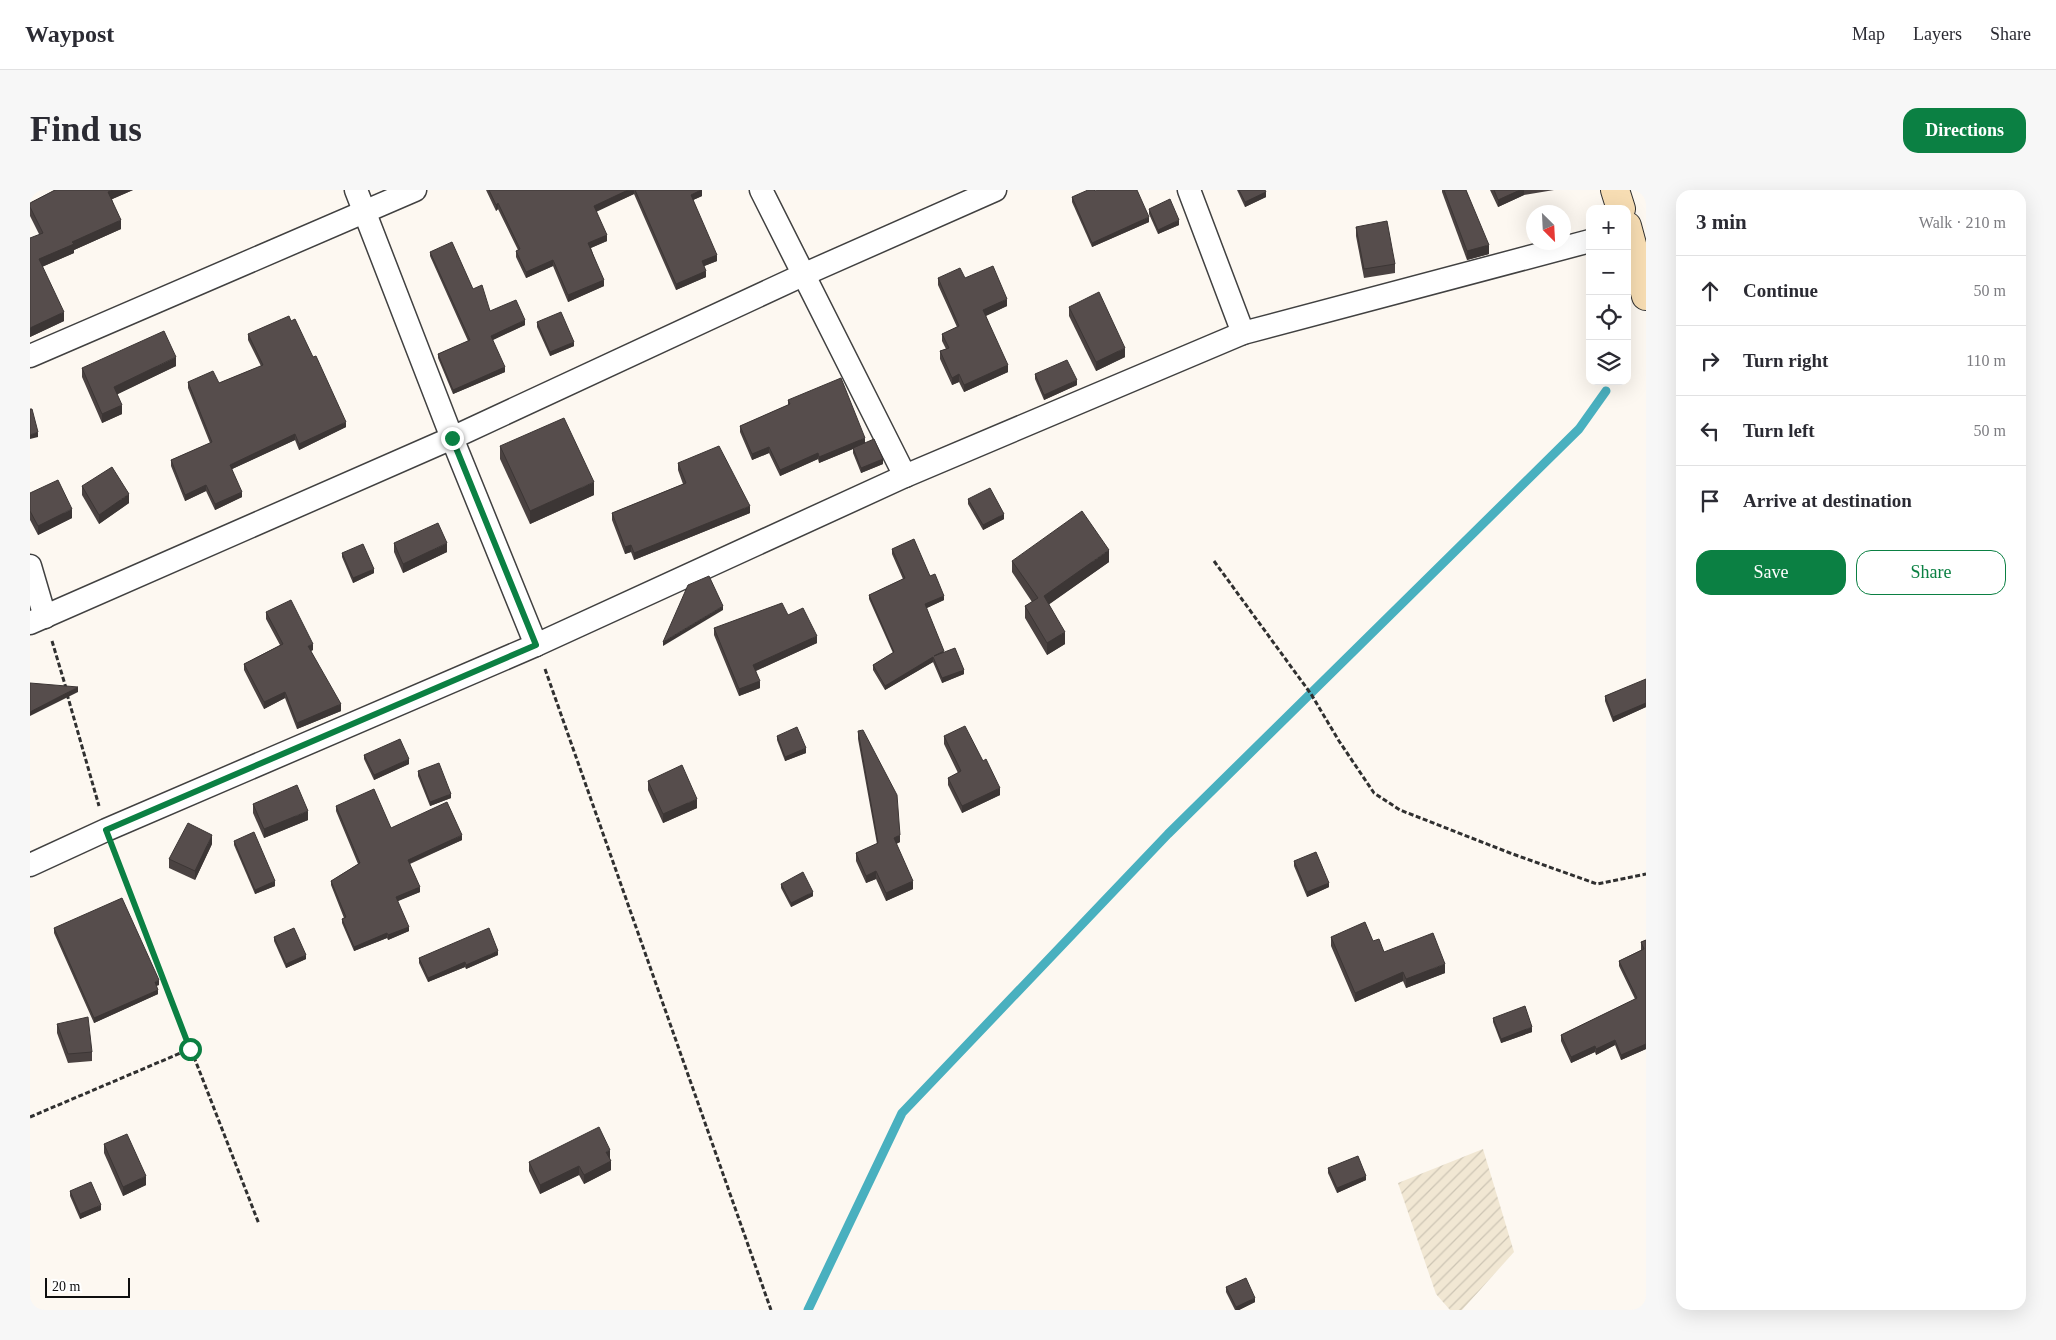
<!DOCTYPE html>
<html lang="en">
<head>
<meta charset="utf-8">
<style>
	:root { --surface:#fff; --page:#f7f7f7; --text:#2b2b33; --muted:#7c7c81; --line:#e1e1e2; --accent:#0b8043 }
	body { margin:0; font-family:"Times New Roman",serif; background:var(--page); color:var(--text) }
	.controls { position:absolute; right:15px; top:15px; display:grid; overflow:hidden; border-radius:10px; box-shadow:0 5px 20px #0002 }
	.controls button { width:45px; height:45px; display:grid; place-items:center; padding:0; border:0; border-bottom:1px solid var(--line); background:var(--surface); color:var(--text); font:25px sans-serif }
	.compass { position:absolute; left:1496px; top:15px; width:45px; height:45px; border-radius:50%; background:var(--surface); box-shadow:0 5px 20px #0002; rotate:156deg }
	.scale { position:absolute; left:15px; bottom:12px; width:85px; box-sizing:border-box; padding-left:5px; border:2px solid #0e0e0e; border-top:0; font-size:14px; line-height:18px; white-space:nowrap; color:#0e0e0e; -webkit-text-stroke:4px #fff; paint-order:stroke }
	.stop { position:absolute; width:15px; height:15px; margin:-11px; border:4px solid #0b8043; border-radius:50%; background:#fff }
	.stop.end { background:#0b8043; border-color:#fff; box-shadow:0 1px 5px #0008 }
	.list { margin:0; padding:0; list-style:none }
	h2 { display:flex; justify-content:space-between; align-items:center; height:65px; margin:0; padding:0 20px; font-size:21px }
	h2 small { font-size:16px; font-weight:400; color:var(--muted) }
	.list li { display:grid; grid-template-columns:32px 1fr auto; gap:15px; align-items:center; box-sizing:border-box; height:70px; padding:0 20px; border-top:1px solid var(--line) }
	.list b { display:block; font-size:19px; white-space:nowrap }
	.list em { font-size:16px; font-style:normal; color:var(--muted) }
	.actions { display:flex; gap:10px; padding:15px 20px }
	.actions a { flex:1; padding:11px 0; border:1px solid var(--accent); border-radius:15px; text-align:center; font-size:18px; color:var(--accent) }
	.actions .main { background:var(--accent); color:#fff }
	.icon { flex:none; width:28px; height:28px; fill:none; stroke:currentColor; stroke-width:2; stroke-linecap:round; stroke-linejoin:round }
	.map { position:relative; flex:none; width:1616px; height:1120px; overflow:hidden; border-radius:15px }
	header { display:flex; align-items:center; gap:30px; box-sizing:border-box; height:70px; padding:0 25px; background:var(--surface); border-bottom:1px solid var(--line) }
	header strong { font-size:24px }
	nav { display:flex; gap:28px; margin-inline-start:auto; font-size:18px }
	.intro { display:flex; align-items:center; justify-content:space-between; box-sizing:border-box; height:120px; padding:0 30px }
	h1 { margin:0; font-size:35px }
	.button { padding:12px 22px; border-radius:15px; background:var(--accent); color:#fff; font-size:18px; font-weight:700 }
	main { display:flex; gap:30px; padding:0 30px }
	aside { flex:1; background:var(--surface); border-radius:15px; box-shadow:0 5px 20px #0002 }
	.map>svg:first-child { display:block }
	.farmland { fill:url(#farmland-furrows) }
	.lines { fill:none; stroke-linecap:round; stroke-linejoin:round }
	.stream { stroke:#49b0bf; stroke-width:9 }
	.street-casing { stroke:#414141; stroke-width:25 }
	.secondary-casing { stroke:#303030; stroke-width:30 }
	.path { stroke:#303030; stroke-width:3; stroke-dasharray:5 2.5; stroke-linecap:butt }
	.street { stroke:#fff; stroke-width:22 }
	.secondary { stroke:#f7ddb3; stroke-width:28 }
	.wall { fill:#4a4241 }
	.shaded-wall { fill:#3c3635 }
	.building { fill:#564d4c; stroke:#3c3635 }
	.route { stroke:#0b8043; stroke-width:6 }
</style>
</head>
<body>
<header>
<strong>Waypost</strong>
<nav><a>Map</a><a>Layers</a><a>Share</a></nav>
</header>
<div class="intro"><h1>Find us</h1><a class="button">Directions</a></div>
<main>
<div class="map">
<svg width="1616" height="1120" viewBox="0 0 1616 1120">
	<defs>
		<pattern id="farmland-furrows" width="10" height="10" patternUnits="userSpaceOnUse" patternTransform="scale(1.25)"><rect width="10" height="10" fill="#f1e7d3"/><path d="M-1 1l2-2M0 10L10 0M9 11l2-2" fill="none" stroke="#cdc5b4"/></pattern>
	</defs>
	<rect width="100%" height="100%" fill="#fdf8f1"/>
	<path class="farmland" d="M1453,959L1484,1062L1432,1120H1420L1406,1104L1368,993Z"/>
	<g class="lines">
		<path class="stream" d="M778,1120L872,923L1138,644L1549,239L1576,201"/>
		<g class="street-casing">
			<g id="street">
				<path d="M326,0L422,248L506,455"/>
				<path d="M731,0L875,286"/>
				<path d="M1159,0L1213,143"/>
				<path d="M0,166L385,0"/>
				<path d="M0,376L15,427"/>
				<path d="M0,433L422,248L775,84L965,0"/>
				<path d="M0,675L76,640L506,455L875,286L1213,143L1560,51"/>
			</g>
		</g>
		<g class="secondary-casing">
			<g id="secondary">
				<path d="M1585,0L1591,19"/>
				<path d="M1597,36L1616,106"/>
			</g>
		</g>
		<g class="path">
			<path d="M1184,371L1281,504L1309,551L1344,603L1370,620L1480,663L1567,694L1616,684"/>
			<path d="M22,451L36,498"/>
			<path d="M515,479L741,1120"/>
			<path d="M37,504L69,616"/>
			<path d="M85,664L229,1034"/>
			<path d="M0,927L160,859"/>
		</g>
		<use href="#street" class="street"/>
		<use href="#secondary" class="secondary"/>
	</g>
	<g class="wall">
		<path d="M25,0H103L82,9L91,39L44,60V63L12,77L34,131L0,147L9,44L0,26V13Z"/>
		<path d="M456,0H672V6L663,10L687,71L674,76L676,87L646,100L604,4L566,21L577,51L561,58L574,96L538,112L523,76L496,88L486,67V61L488,60L468,19L466,21Z"/>
		<path d="M1207,0H1235L1236,7L1215,17Z"/>
		<path d="M1412,0H1436L1459,64L1437,70L1412,2Z"/>
		<path d="M1460,0H1524L1494,5L1468,17Z"/>
		<path d="M1042,7L1119,32L1062,57L1042,12Z"/>
		<path d="M1119,19L1149,35L1128,44L1119,24Z"/>
		<path d="M1326,37L1365,74V83L1334,88L1326,46Z"/>
		<path d="M400,62L443,99L460,121L495,135L462,150L475,182L423,204L408,168V164L438,151L400,66Z"/>
		<path d="M908,88H935L977,116L956,126L978,182L934,202L929,192L922,195L910,169V161L916,159L912,151V144L927,137L908,95Z"/>
		<path d="M1039,117L1095,167L1066,181L1039,126Z"/>
		<path d="M507,132L544,156L520,166L507,137Z"/>
		<path d="M218,144L316,237L269,260L265,250L202,279L212,307L185,320L176,301L155,311L141,276V270L180,253L158,198V192L189,193L231,176L218,150Z"/>
		<path d="M146,176L87,204L92,224L72,233L52,187V178Z"/>
		<path d="M1005,184L1047,195L1014,210L1005,189Z"/>
		<path d="M758,210L835,253L853,274L831,283L823,263V259L789,273L788,269L750,286L739,263L722,270L710,242V236L758,215Z"/>
		<path d="M470,256L564,305L500,334L470,269Z"/>
		<path d="M648,273L720,323L604,370L601,362L595,364L582,330V323L653,294L648,280Z"/>
		<path d="M52,296L99,313L69,334L52,305Z"/>
		<path d="M0,303L42,328L8,345L0,330Z"/>
		<path d="M938,309L974,329L953,340L938,314Z"/>
		<path d="M364,353L417,362L373,383L364,362Z"/>
		<path d="M862,359L900,386L914,410L896,418L914,463L934,484L912,493L903,472L855,500L843,480V475L863,463L839,409V405L873,389L862,364Z"/>
		<path d="M312,363L344,383L323,393L312,367Z"/>
		<path d="M982,371L1079,372L1019,414L1035,454L1017,465L995,428V416L1002,412L982,382Z"/>
		<path d="M236,422L283,460L281,461L311,521L267,539L255,508L234,519L214,480V474L250,455L236,429Z"/>
		<path d="M758,425L787,453L726,481L730,498L709,506L684,445V438Z"/>
		<path d="M1616,490V517L1583,532L1575,511V506Z"/>
		<path d="M828,541L870,652L866,654L883,699L856,711L846,689L836,693L826,671V663L847,654L828,549Z"/>
		<path d="M747,546L776,563L755,571L747,550Z"/>
		<path d="M914,546L953,571L970,605L932,623L918,595V588L928,583L914,554Z"/>
		<path d="M334,565L379,574L344,590L334,569Z"/>
		<path d="M388,581L421,608L400,616L388,586Z"/>
		<path d="M618,591L667,618L633,633L618,600Z"/>
		<path d="M223,614L278,630L234,648L223,623Z"/>
		<path d="M306,616L361,638L432,650L380,674L390,702L367,711L379,741L358,750L357,748L324,761L312,733V729L314,728L301,695V691L328,674L306,621Z"/>
		<path d="M204,651L245,696L225,704L204,655Z"/>
		<path d="M182,654L165,690L139,678V669Z"/>
		<path d="M1264,671L1299,697L1277,707L1264,676Z"/>
		<path d="M751,694L783,706L761,717L751,698Z"/>
		<path d="M24,738L129,795L126,796L128,804L64,833L24,743Z"/>
		<path d="M244,747L276,769L256,778L244,751Z"/>
		<path d="M1301,747L1343,751L1354,762L1415,783L1376,798L1373,791L1325,812L1301,756Z"/>
		<path d="M1616,750V859L1591,870L1585,855L1566,865L1565,862L1541,873L1531,851V845L1605,809L1589,776V771L1611,760V752Z"/>
		<path d="M468,765L436,779L435,777L398,792L389,773V768Z"/>
		<path d="M1463,828L1502,842L1471,853L1463,832Z"/>
		<path d="M27,834L62,862V871L38,873L27,843Z"/>
		<path d="M74,954L116,995L93,1006L74,963Z"/>
		<path d="M580,969L581,980L554,994L549,985L510,1004L499,981V972Z"/>
		<path d="M1298,978L1336,990L1307,1003L1298,983Z"/>
		<path d="M40,1001L71,1020L50,1029L40,1006Z"/>
		<path d="M1196,1097L1225,1112L1209,1120H1205L1196,1102Z"/>
	</g>
	<g class="shaded-wall">
		<path d="M83,0H103L78,11V2Z"/>
		<path d="M598,0H604V4L564,23V16Z"/>
		<path d="M672,0V6L661,11V5Z"/>
		<path d="M1490,0H1494V5L1468,17V10Z"/>
		<path d="M1236,2V7L1215,17V12Z"/>
		<path d="M468,13V19L466,21V15Z"/>
		<path d="M1119,27V32L1062,57V53Z"/>
		<path d="M91,30V39L44,60V63L9,78V69L42,52Z"/>
		<path d="M1149,30V35L1128,44V40Z"/>
		<path d="M577,45V51L558,59V53Z"/>
		<path d="M1459,55V64L1437,70V61Z"/>
		<path d="M687,65V71L672,77V71Z"/>
		<path d="M523,70V76L496,88V82Z"/>
		<path d="M676,81V87L646,100V94Z"/>
		<path d="M574,90V96L538,112V105Z"/>
		<path d="M977,109V116L953,127V120Z"/>
		<path d="M34,122V131L0,147V138Z"/>
		<path d="M495,130V135L461,151V146Z"/>
		<path d="M544,152V156L520,166V162Z"/>
		<path d="M1095,158V167L1066,181V172Z"/>
		<path d="M146,167V176L84,206V197Z"/>
		<path d="M978,175V182L934,202V195Z"/>
		<path d="M475,177V182L423,204V200Z"/>
		<path d="M929,184V192L922,195V188Z"/>
		<path d="M1047,190V195L1014,210V205Z"/>
		<path d="M92,215V224L72,233V224Z"/>
		<path d="M316,232V237L269,260V254Z"/>
		<path d="M8,242V247L0,249V245Z"/>
		<path d="M265,244V250L200,280V275Z"/>
		<path d="M835,248V254L789,273V267Z"/>
		<path d="M739,257V263L722,270V264Z"/>
		<path d="M788,263V269L750,286V280Z"/>
		<path d="M853,269V274L831,283V278Z"/>
		<path d="M564,292V305L500,334V321Z"/>
		<path d="M176,295V301L155,311V305Z"/>
		<path d="M212,302V307L185,320V314Z"/>
		<path d="M99,304V313L69,334V325Z"/>
		<path d="M720,316V323L604,370V363Z"/>
		<path d="M42,319V328L8,345V336Z"/>
		<path d="M974,324V329L953,340V335Z"/>
		<path d="M417,353V362L373,383V374Z"/>
		<path d="M601,355V362L595,364V357Z"/>
		<path d="M1079,360V372L1014,418V406Z"/>
		<path d="M344,379V383L323,393V388Z"/>
		<path d="M914,406V410L895,419V414Z"/>
		<path d="M693,416V420L633,456V452Z"/>
		<path d="M1035,442V454L1017,465V453Z"/>
		<path d="M787,446V453L723,482V475Z"/>
		<path d="M283,454V460L278,462V456Z"/>
		<path d="M903,467V472L855,500V496Z"/>
		<path d="M934,480V484L912,493V488Z"/>
		<path d="M730,491V498L709,506V499Z"/>
		<path d="M48,497V502L0,526V521Z"/>
		<path d="M255,502V508L234,519V512Z"/>
		<path d="M1616,513V517L1583,532V527Z"/>
		<path d="M311,514V521L267,539V533Z"/>
		<path d="M776,558V563L755,571V567Z"/>
		<path d="M379,569V574L344,590V585Z"/>
		<path d="M970,598V605L932,623V616Z"/>
		<path d="M421,604V608L400,616V612Z"/>
		<path d="M667,609V618L633,633V624Z"/>
		<path d="M278,621V630L234,648V639Z"/>
		<path d="M182,645V654L165,690V681Z"/>
		<path d="M432,645V650L378,674V670Z"/>
		<path d="M870,645V652L864,655V648Z"/>
		<path d="M846,681V689L836,693V686Z"/>
		<path d="M245,691V696L225,704V700Z"/>
		<path d="M883,691V699L856,711V703Z"/>
		<path d="M1299,693V697L1277,707V702Z"/>
		<path d="M390,697V702L366,712V707Z"/>
		<path d="M783,702V706L761,717V713Z"/>
		<path d="M379,737V741L358,750V745Z"/>
		<path d="M357,743V748L324,761V757Z"/>
		<path d="M468,761V765L436,779V775Z"/>
		<path d="M276,765V769L256,778V774Z"/>
		<path d="M435,772V777L398,792V788Z"/>
		<path d="M1415,774V783L1376,798V789Z"/>
		<path d="M1373,782V791L1325,812V803Z"/>
		<path d="M129,790V795L125,796V792Z"/>
		<path d="M128,800V804L64,833V828Z"/>
		<path d="M1502,837V842L1471,853V849Z"/>
		<path d="M1585,850V855L1566,865V859Z"/>
		<path d="M1616,854V859L1591,870V865Z"/>
		<path d="M1565,856V862L1541,873V867Z"/>
		<path d="M580,960V969L576,971V962Z"/>
		<path d="M581,971V980L554,994V985Z"/>
		<path d="M549,976V985L510,1004V995Z"/>
		<path d="M116,986V995L93,1006V997Z"/>
		<path d="M1336,986V990L1307,1003V998Z"/>
		<path d="M71,1015V1020L50,1029V1024Z"/>
		<path d="M1225,1108V1112L1209,1120H1206V1117Z"/>
	</g>
	<g class="building">
		<path d="M25,0H83L78,2L91,30L42,52L44,54L9,69L34,122L0,138V48L13,43L0,17V13Z"/>
		<path d="M459,0H598L564,16L577,45L558,53L574,90L538,105L523,70L496,82L486,61L490,59L468,13L466,15Z"/>
		<path d="M605,0H671L661,5L687,65L672,71L676,81L646,94Z"/>
		<path d="M1058,0H1064L1065,1L1067,0H1107L1119,27L1062,53L1042,7Z"/>
		<path d="M1209,0H1235L1236,2L1215,12Z"/>
		<path d="M1414,0H1436L1459,55L1437,61Z"/>
		<path d="M1464,0H1490L1468,10Z"/>
		<path d="M1140,9L1149,30L1128,40L1119,19Z"/>
		<path d="M1357,31L1365,74L1334,79L1326,37Z"/>
		<path d="M422,52L443,99L452,95L460,121L486,110L495,130L461,146L475,177L423,200L408,164L440,150L400,62Z"/>
		<path d="M963,76L977,109L953,120L978,175L934,195L929,184L922,188L910,161L919,158L912,144L929,136L908,88L930,78L935,88Z"/>
		<path d="M1069,102L1095,158L1066,172L1039,117Z"/>
		<path d="M531,122L544,152L520,162L507,132Z"/>
		<path d="M259,126L261,131L265,129L283,167L286,166L316,232L269,254L265,244L200,275L212,302L185,314L176,295L155,305L141,270L182,252L158,192L183,181L189,193L233,175L218,144Z"/>
		<path d="M134,141L146,167L84,197L92,215L72,224L52,178Z"/>
		<path d="M1037,170L1047,190L1014,205L1005,184Z"/>
		<path d="M811,188L835,248L789,267L788,263L750,280L739,257L722,264L710,236L760,214L758,210Z"/>
		<path d="M0,219H2L8,242L0,245Z"/>
		<path d="M534,228L564,292L500,321L470,256Z"/>
		<path d="M844,249L853,269L831,278L823,258Z"/>
		<path d="M689,256L720,316L604,363L601,355L595,357L582,323L656,293L648,273Z"/>
		<path d="M82,277L99,304L69,325L52,296Z"/>
		<path d="M28,290L42,319L8,336L0,321V303Z"/>
		<path d="M960,298L974,324L953,335L938,309Z"/>
		<path d="M1052,321L1079,360L1014,406L1035,442L1017,453L995,416L1008,408L982,371Z"/>
		<path d="M408,333L417,353L373,374L364,353Z"/>
		<path d="M884,349L900,386L905,384L914,406L895,414L914,461L904,466L925,458L934,480L912,488L903,467L855,496L843,475L864,462L839,405L875,388L862,359Z"/>
		<path d="M333,354L344,379L323,388L312,363Z"/>
		<path d="M679,386L693,416L633,452L658,395Z"/>
		<path d="M261,410L283,454L278,456L311,514L267,533L255,502L234,512L214,474L253,454L236,422Z"/>
		<path d="M752,413L758,425L773,418L787,446L723,475L730,491L709,499L684,438Z"/>
		<path d="M1616,489V513L1583,527L1575,506Z"/>
		<path d="M0,493L48,497L0,522Z"/>
		<path d="M935,536L953,571L956,569L970,598L932,616L918,588L931,581L914,546Z"/>
		<path d="M767,537L776,558L755,567L747,546Z"/>
		<path d="M833,540L867,605L870,645L864,648L883,691L856,703L846,681L836,686L826,663L848,653L828,541Z"/>
		<path d="M370,549L379,569L344,585L334,565Z"/>
		<path d="M409,573L421,604L400,612L388,581Z"/>
		<path d="M652,575L667,609L633,624L618,591Z"/>
		<path d="M267,595L278,621L234,639L223,614Z"/>
		<path d="M344,599L361,638L417,612L432,645L378,670L390,697L366,707L379,737L358,745L357,743L324,757L312,729L316,727L301,691L330,673L306,616Z"/>
		<path d="M158,633L182,645L165,681L139,669Z"/>
		<path d="M224,642L245,691L225,700L204,651Z"/>
		<path d="M1286,662L1299,693L1277,702L1264,671Z"/>
		<path d="M773,682L783,702L761,713L751,694Z"/>
		<path d="M92,708L129,790L125,792L128,800L64,828L24,738Z"/>
		<path d="M1335,732L1343,751L1349,749L1354,762L1403,743L1415,774L1376,789L1373,782L1325,803L1301,747Z"/>
		<path d="M264,738L276,765L256,774L244,747Z"/>
		<path d="M459,738L468,761L436,775L435,772L398,788L389,768Z"/>
		<path d="M1616,750V854L1591,865L1585,850L1566,859L1565,856L1541,867L1531,845L1607,808L1589,771L1614,759L1611,752Z"/>
		<path d="M1495,816L1502,837L1471,849L1463,828Z"/>
		<path d="M58,827L62,862L38,864L27,834Z"/>
		<path d="M569,937L580,960L576,962L581,971L554,985L549,976L510,995L499,972Z"/>
		<path d="M97,944L116,986L93,997L74,954Z"/>
		<path d="M1328,966L1336,986L1307,998L1298,978Z"/>
		<path d="M61,992L71,1015L50,1024L40,1001Z"/>
		<path d="M1216,1088L1225,1108L1206,1117L1196,1097Z"/>
	</g>
	<g class="lines">
		<path class="route" d="M160,859L76,640L506,455L422,248"/>
	</g>
</svg>
<div class="controls">
<button>+</button>
<button>−</button>
<button><svg class="icon" aria-label="locate" viewBox="0 0 24 24"><circle cx="12" cy="12" r="6"/><path d="M12 2v4M12 18v4M2 12h4M18 12h4"/></svg></button>
<button><svg class="icon" aria-label="layers" viewBox="0 0 24 24"><path d="M12 4l9 5-9 5-9-5zM3 14l9 5 9-5"/></svg></button>
</div>
<svg class="compass" viewBox="-18 -18 36 36"><path d="M0-13l5 13h-10z" fill="#e53935"/><path d="M0 13l5-13h-10z" fill="#7c7c81"/></svg>
<div class="scale">20 m</div>
<div class="stop" style="left:160px;top:859px"></div>
<div class="stop end" style="left:422px;top:248px"></div>
</div>
<aside>
<h2>3 min<small>Walk · 210 m</small></h2>
<ul class="list">
<li><svg class="icon" aria-label="ahead" viewBox="0 0 24 24"><path d="M12 20V5M6 11l6-6 6 6"/></svg><div><b>Continue</b></div><em>50 m</em></li>
<li><svg class="icon" aria-label="right" viewBox="0 0 24 24"><path d="M7 20v-9h11M14 6l5 5-5 5"/></svg><div><b>Turn right</b></div><em>110 m</em></li>
<li><svg class="icon" aria-label="left" viewBox="0 0 24 24"><path d="M17 20v-9H6M10 6l-5 5 5 5"/></svg><div><b>Turn left</b></div><em>50 m</em></li>
<li><svg class="icon" aria-label="arrive" viewBox="0 0 24 24"><path d="M6 21V4h12l-3 4 3 4H6"/></svg><div><b>Arrive at destination</b></div></li>
</ul>
<div class="actions"><a class="main">Save</a><a>Share</a></div>
</aside>
</main>
</body>
</html>
